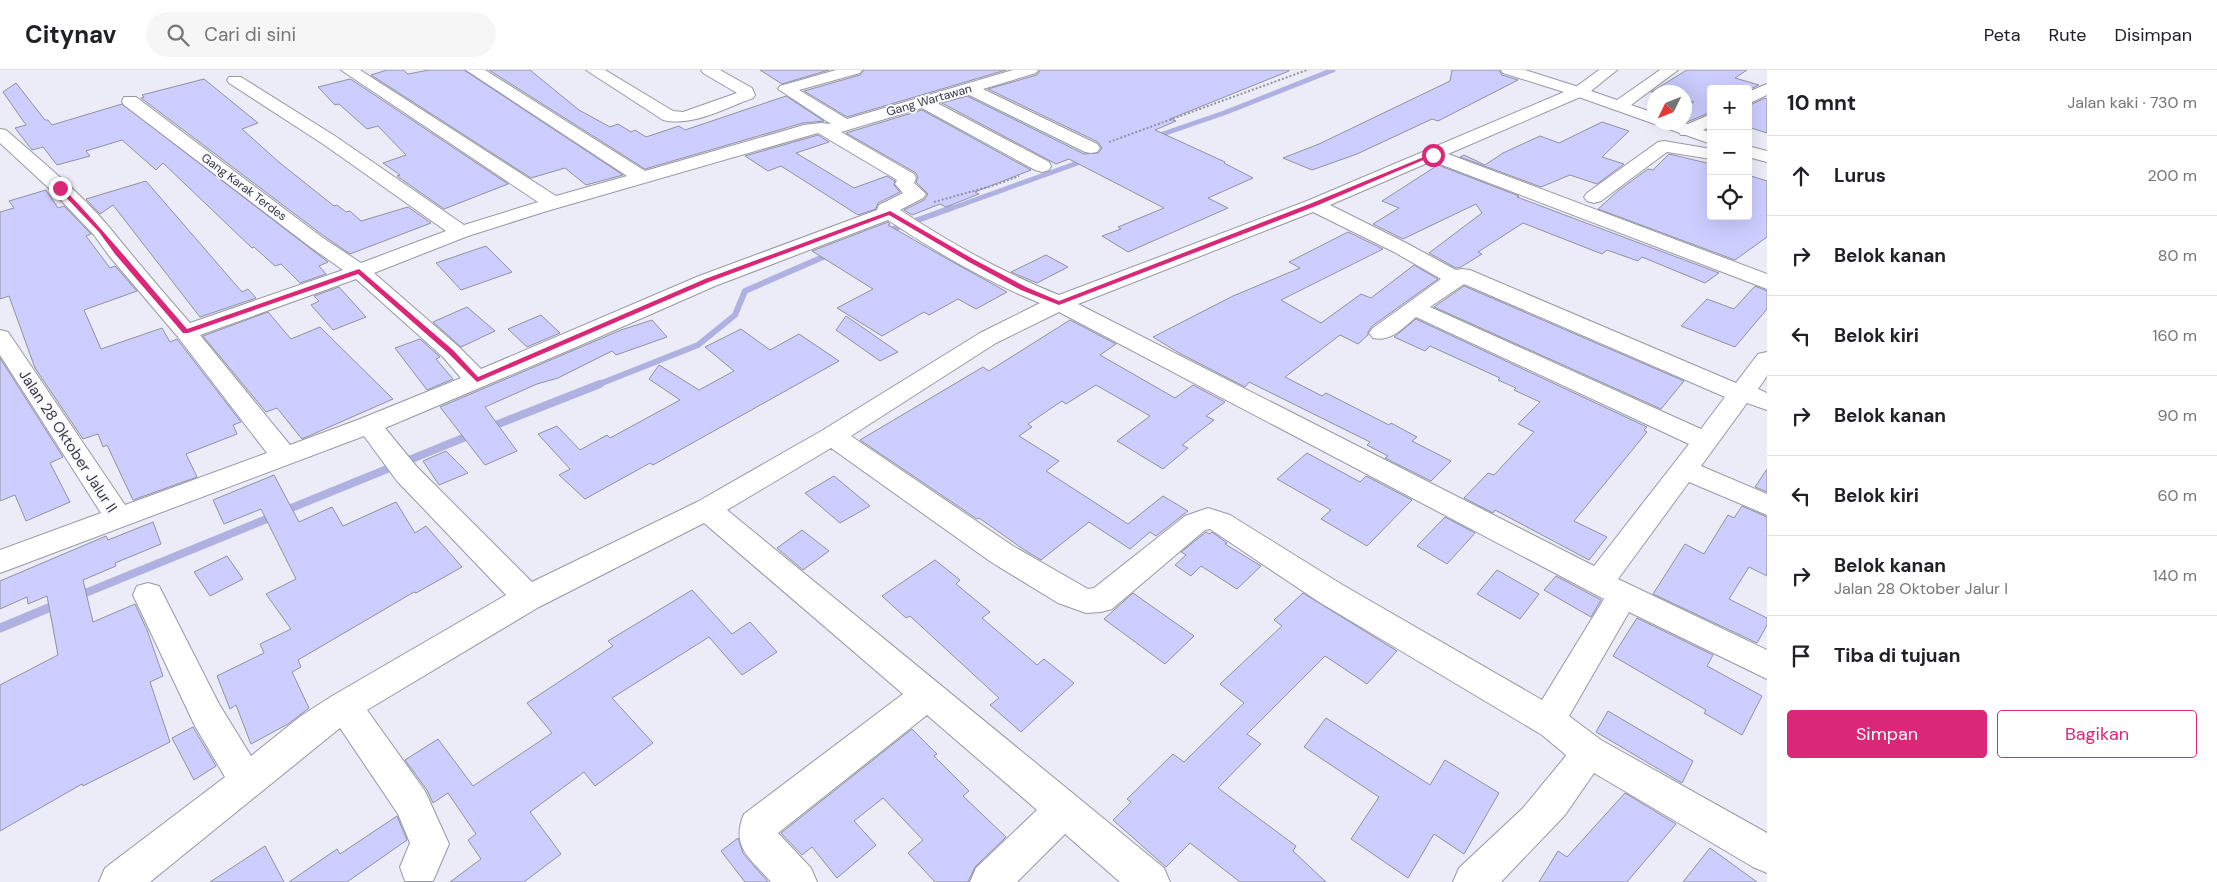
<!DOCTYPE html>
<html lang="id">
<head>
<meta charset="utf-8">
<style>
	:root { --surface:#fff; --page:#f6f6f6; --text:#202124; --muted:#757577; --line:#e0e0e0; --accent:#db2777 }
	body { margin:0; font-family:"DM Sans",sans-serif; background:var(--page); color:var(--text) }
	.controls { position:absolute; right:15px; top:15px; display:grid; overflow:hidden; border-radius:5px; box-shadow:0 5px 20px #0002 }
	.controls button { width:45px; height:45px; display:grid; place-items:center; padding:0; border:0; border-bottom:1px solid var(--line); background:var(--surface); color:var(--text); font:25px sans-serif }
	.compass { position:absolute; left:1647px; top:15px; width:45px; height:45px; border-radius:50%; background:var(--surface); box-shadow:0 5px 20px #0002; rotate:227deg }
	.stop { position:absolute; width:15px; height:15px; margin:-11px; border:4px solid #db2777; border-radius:50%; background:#fff }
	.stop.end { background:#db2777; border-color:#fff; box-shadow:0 1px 5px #0008 }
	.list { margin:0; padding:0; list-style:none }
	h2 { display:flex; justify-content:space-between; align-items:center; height:65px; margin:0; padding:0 20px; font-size:21px }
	h2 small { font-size:16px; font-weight:400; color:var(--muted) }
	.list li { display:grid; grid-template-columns:32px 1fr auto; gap:15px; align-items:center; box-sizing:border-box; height:80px; padding:0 20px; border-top:1px solid var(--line) }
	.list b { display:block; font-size:19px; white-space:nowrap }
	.list p { margin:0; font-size:16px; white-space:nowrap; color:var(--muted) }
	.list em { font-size:16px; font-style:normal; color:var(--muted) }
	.actions { display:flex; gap:10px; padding:15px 20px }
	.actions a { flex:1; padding:11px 0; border:1px solid var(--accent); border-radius:5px; text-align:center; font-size:18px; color:var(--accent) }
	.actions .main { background:var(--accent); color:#fff }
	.icon { flex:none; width:28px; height:28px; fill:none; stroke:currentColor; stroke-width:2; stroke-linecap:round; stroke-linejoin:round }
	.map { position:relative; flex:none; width:1767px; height:812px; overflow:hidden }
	header { display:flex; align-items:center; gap:30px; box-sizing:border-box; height:70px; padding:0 25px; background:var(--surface); border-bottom:1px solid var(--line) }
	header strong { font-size:24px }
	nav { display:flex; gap:28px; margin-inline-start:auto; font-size:18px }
	.search { width:350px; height:45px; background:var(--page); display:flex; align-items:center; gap:12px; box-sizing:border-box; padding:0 18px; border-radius:28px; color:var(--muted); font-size:19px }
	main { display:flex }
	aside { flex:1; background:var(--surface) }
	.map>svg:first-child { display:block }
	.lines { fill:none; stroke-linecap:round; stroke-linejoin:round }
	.stream-far3 { stroke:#b1b1e1; stroke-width:5 }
	.stream-far2 { stroke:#b1b1e1; stroke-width:6 }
	.stream-far1 { stroke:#b1b1e1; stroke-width:8 }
	.stream { stroke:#b1b1e1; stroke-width:9 }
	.building { fill:#cdcdff; stroke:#91929d }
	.minor-casing { stroke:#9898a4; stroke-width:2 }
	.highway-casing { stroke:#9898a4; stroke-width:2 }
	.path { stroke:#92929b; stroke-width:2; stroke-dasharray:2 2; stroke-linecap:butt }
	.minor { fill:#fff; fill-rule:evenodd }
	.highway { fill:#fff; fill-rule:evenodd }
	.route { fill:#db2777 }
	.labels { text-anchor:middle; stroke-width:4; stroke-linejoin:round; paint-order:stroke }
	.far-street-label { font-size:12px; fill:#37373c; stroke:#f9faff }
	.street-label { font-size:15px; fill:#37373c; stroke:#f9faff }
</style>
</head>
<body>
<header>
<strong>Citynav</strong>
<div class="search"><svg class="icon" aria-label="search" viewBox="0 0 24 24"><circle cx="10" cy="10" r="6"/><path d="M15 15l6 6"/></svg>Cari di sini</div>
<nav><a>Peta</a><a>Rute</a><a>Disimpan</a></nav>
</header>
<main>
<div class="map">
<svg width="1767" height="812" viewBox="0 0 1767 812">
	<rect width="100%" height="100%" fill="#ebecf8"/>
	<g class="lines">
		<g class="stream-far3">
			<path d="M1154,67L1224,43L1333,0"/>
			<path d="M947,140L1086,90"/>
		</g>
		<g class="stream-far2">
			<path d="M885,162L951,138"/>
			<path d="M597,315L698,275L735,245L745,221L830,184"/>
		</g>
		<g class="stream-far1">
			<path d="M488,358L600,314"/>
			<path d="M284,441L473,364"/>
			<path d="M78,526L274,446"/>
			<path d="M55,535L58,534"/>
		</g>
		<path class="stream" d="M0,558L58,534"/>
	</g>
	<g class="building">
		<path d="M387,0H403L408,4L429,0H464L623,105L586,115L565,98L531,108L371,5Z"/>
		<path d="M489,0H530L579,40L610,57L618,54L631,62L635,60L646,67L679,56L685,60L786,26L824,51L803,53L645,99Z"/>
		<path d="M760,0H829L782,14Z"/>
		<path d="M864,0H1006L847,47L804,21L860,5Z"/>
		<path d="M1040,0H1289V1L1170,49L1176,51L1155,60L1225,92L1224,93L1253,108L1208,128L1228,138L1128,182L1102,166L1121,159L1118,157L1164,138L1069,89L1056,94L942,33L967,26L1084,84L1098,83L1102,78L1098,72L988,19L1037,5Z"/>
		<path d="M1452,0H1499L1502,5L1518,10L1438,51L1432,49L1357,84L1312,100L1283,88L1319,74L1450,11Z"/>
		<path d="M1687,0H1747L1735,8L1759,15L1748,20L1711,19V42L1687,52L1684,51V37L1694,32L1684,28V22H1651Z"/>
		<path d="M204,9L258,53L242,59L280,93L334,136L337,135L346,142L350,141L361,151L408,137L431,153L350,184L324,166L141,28L144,27L142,25Z"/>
		<path d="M350,9L352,10L508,114L444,139L397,106L400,105L383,93L406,85L378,56L367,59L339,34L335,35L318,17Z"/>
		<path d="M16,13L45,50H48L52,55L122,34L328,192L319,196L326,204L300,213L281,194L275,196L254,177L252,178L163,93L156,100L122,70L86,81L90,86L57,95L43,77L32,80L15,58L26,55L3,22Z"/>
		<path d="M1765,28L1767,29V63L1748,57V36Z"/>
		<path d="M922,40L1031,100L975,122L979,124L946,137L940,134L912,145L904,140L924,130L928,124L916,112L918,107L916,103L846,63Z"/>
		<path d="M1602,52L1629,61L1602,87L1624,94L1597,114L1570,105L1541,117L1460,87L1464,85L1485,95L1503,83L1540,66L1559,73Z"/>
		<path d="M818,65L829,72L796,83L854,118L887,106L895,111L894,115L900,122L878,133L876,139L858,145L781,96L768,101L745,86Z"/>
		<path d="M1669,84L1711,94V146H1748V105L1767,111V167L1735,190L1598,139L1618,121L1648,99L1653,100Z"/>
		<path d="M1438,95L1519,126L1517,127L1719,203L1705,213L1642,187L1638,191L1607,180L1602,184L1523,153L1478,182L1482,184L1461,197L1456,198L1429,183L1482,143L1476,134L1403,169L1373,154L1399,138L1382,131Z"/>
		<path d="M146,111L242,222L248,219L256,228L200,247L113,135L100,144L86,129Z"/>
		<path d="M46,120L58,138L64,136L91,164L86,166L110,198L115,196L137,221L84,240L101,279L162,258L170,272L177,269L241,352L233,355L237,364L186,384L197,407L133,430L107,375L103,377L98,364L83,369L35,298L9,226L0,229V142L14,138L9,131Z"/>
		<path d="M888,152L890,154L888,155L942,186L1007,222L976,239L958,229L929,245L924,242L882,266L837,238L873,219L812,181Z"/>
		<path d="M1348,162L1383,179L1281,230L1321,253L1361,224L1371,228L1414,195L1438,209L1372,256L1368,262V265L1358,274L1340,265L1285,307L1322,326L1326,323L1389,355L1391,353L1417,367L1412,371L1451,391L1431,411L1385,388L1388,386L1367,375L1370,372L1249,312L1245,317L1179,283L1153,267L1233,226L1300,198L1289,192Z"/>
		<path d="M486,176L512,202L461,220L436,193Z"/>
		<path d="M1046,185L1068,197L1037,213L1011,202Z"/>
		<path d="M1464,216L1684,311L1661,339L1434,237Z"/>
		<path d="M1755,216L1767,221V239L1735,277L1681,256L1707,229L1734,239Z"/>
		<path d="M339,217L366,247L333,260L311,235L319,231L314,226Z"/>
		<path d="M467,237L495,261L461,277L433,252Z"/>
		<path d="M268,242L291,269L320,257L393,329L302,369L277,338L266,342L203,266Z"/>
		<path d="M541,245L560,263L527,277L508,259Z"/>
		<path d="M846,246L898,282L880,291L836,260Z"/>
		<path d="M1416,249L1647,357L1644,360L1647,362L1574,451L1607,467L1589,490L1495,440L1493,443L1464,428L1488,403L1494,405L1534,362L1518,354L1540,332L1514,320L1516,318L1498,310L1500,308L1430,276L1425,281L1394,267Z"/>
		<path d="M652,250L667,267L616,285L612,281L558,308L537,314L485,337L517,381L485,395L440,337L621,260Z"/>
		<path d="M1070,250L1116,274L1100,285L1175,328L1193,315L1225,332L1206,346L1214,350L1182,375L1188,378L1163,399L1117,371L1150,346L1096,315L1066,334L1062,331L1028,354L1032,357L1019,366L1059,391L1046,401L1128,454L1163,426L1188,441L1156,466L1150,462L1130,479L1089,452L1041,490L1023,479L979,448L977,449L860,370L983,297L989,301Z"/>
		<path d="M741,259L770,280L799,264L839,291L653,395L650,393L585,429L559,405L570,399L538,364L557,356L580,380L607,365L610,368L680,330L649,309L659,295L699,320L734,301L705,277Z"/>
		<path d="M420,269L440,287L436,289L453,309L427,320L395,278Z"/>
		<path d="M0,288L63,387L50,393L70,432L26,451L15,425L0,431Z"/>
		<path d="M446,381L468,403L439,415L423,391Z"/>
		<path d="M1307,383L1360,412L1366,406L1412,430L1367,476L1321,449L1331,440L1277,409Z"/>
		<path d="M1767,399V422L1755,417Z"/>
		<path d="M274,405L299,452L332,437L343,456L396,432L415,463L426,456L462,497L416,523L414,522L298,590L301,597L292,602L309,638L288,654L251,674L236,635L230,639L217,606L264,583L260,574L291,559L266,524L296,509L261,439L224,454L213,430Z"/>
		<path d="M834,406L870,436L840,453L805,423Z"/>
		<path d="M1742,436L1767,447V506L1749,497L1729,529L1767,548V555L1757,573L1653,524L1685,474L1704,484L1728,445L1734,448Z"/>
		<path d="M1445,447L1475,463L1447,494L1417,476Z"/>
		<path d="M153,452L161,474L115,493L116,496L83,510L93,552L135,534L147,560L163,606L150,612L170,672L83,716L82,714L0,761V615L58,585L47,526L28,534L27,527L0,539V511L106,466L108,470Z"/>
		<path d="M802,460L829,481L803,500L777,478Z"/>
		<path d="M1206,462L1210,464L1212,462L1227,473L1225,474L1261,496L1237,519L1201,496L1191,506L1175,495L1186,485L1181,482Z"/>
		<path d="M227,486L243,509L210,526L194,502Z"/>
		<path d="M935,490L960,510L956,514L990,542L982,548L1037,595L1044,589L1074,613L1021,662L990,635L999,628L910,546L906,548L882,526Z"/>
		<path d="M1497,500L1539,524L1520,549L1477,524Z"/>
		<path d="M1556,506L1601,530L1591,547L1544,520Z"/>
		<path d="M692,520L732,564L750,552L777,582L742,605L709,567L612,628L653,673L595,716L584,702L530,742L561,784L524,812H450L481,789L468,770L476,764L448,723L433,733L427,720L405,690L438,669L473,716L552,663L527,633L613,576L608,571Z"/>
		<path d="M1133,523L1194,566L1165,594L1104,549Z"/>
		<path d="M1303,523L1397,581L1367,614L1325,586L1247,664L1261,674L1218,718L1296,776L1293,781L1326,812H1240L1190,773L1166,797L1113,750L1131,732L1127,729L1173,684L1184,692L1244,633L1220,614L1282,556L1274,550Z"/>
		<path d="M1637,548L1713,585L1707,596L1762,626L1742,665L1704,643L1706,640L1613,586Z"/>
		<path d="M1608,641L1693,691L1682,713L1596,662Z"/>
		<path d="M1326,648L1430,715L1445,690L1499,723L1464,784L1434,764L1408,808L1351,769L1379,727L1304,677Z"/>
		<path d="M193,657L216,696L194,710L172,668Z"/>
		<path d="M912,659L937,684L934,686L969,721L963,726L1006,767L975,797L968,812H935L908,783L923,770L883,728L854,751L876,775L837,808L812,777L802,785L781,763Z"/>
		<path d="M1625,723L1676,754L1627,812H1539L1558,781L1567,787Z"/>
		<path d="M397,746L407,770L347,812H289L337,779L340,784Z"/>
		<path d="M738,768L743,783L768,812H745L721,781Z"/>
		<path d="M265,776L284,812H210Z"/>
		<path d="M1710,778L1757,812H1683Z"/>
	</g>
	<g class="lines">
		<g class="minor-casing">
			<g id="minor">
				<path d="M341,0H360L556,126L627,106L466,0H485L645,101L804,55L821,53L831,54L778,19L780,16L836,0H862L860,3L799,20L847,49L1013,0H1038L1036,3L983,19L1097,74L1100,78L1097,82L1091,83L1085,82L967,24L937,33L1049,92L1051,96L1049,100L1042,102L1035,100L922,38L841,62L914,104L916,108L914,113L926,124L923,128L900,140C950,173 1004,203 1059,225L1307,131L1564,22L1503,3L1501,0H1525L1585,19L1587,22L1585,25L1448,84L1767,204V219L1432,91L1330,135L1408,174L1456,200L1462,199L1470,200L1736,313L1758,284L1767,282V306L1758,319L1767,323V340L1747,333L1701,396L1767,424V445L1689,412L1618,509L1767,580V609L1629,542L1569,646L1601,670L1767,763V803L1753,797L1594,703L1565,745L1501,812H1453L1459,798L1523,738L1565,687L1566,685L1542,665L1319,532L1210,459L1205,460L1112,539L1101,542L1086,543L1058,533L991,492L831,378L727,440L1164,798L1170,812H1120L1065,764L1017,812H970L976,798L1037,740L927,645L778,763L811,798L817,812H771C751,789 730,777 744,744L903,624L704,453L539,537L367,640L425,721L449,774L433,811H405L400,797L410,773L398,744L340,658L150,812H99L105,798L225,707L195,656L133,525L137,516L148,513L159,516L219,634L251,686L301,646L332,626L506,525L397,411L364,366L0,503V480L101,443L0,285V260L8,262L125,435L267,383L178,267L110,187L94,165L53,122L0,73V59L6,60C41,91 79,121 109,157C135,189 162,221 190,253L343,200L309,176L124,35L122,31L124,27H136L323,168L361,193L446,161L323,74L229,13L227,10L229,7H241L335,66L464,155L538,132ZM818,63L897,110L895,114L903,123L879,135L877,140L699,206L481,299L459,277L374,203L468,166L547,141ZM1313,142L1394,182L1441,209L1373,258L1369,263L1373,268C1391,272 1403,258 1416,247L1689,374L1594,496L1078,234ZM888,150C936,182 987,212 1040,233L980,263L823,360L697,432L532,512L417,397L385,358L574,278L715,216ZM356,209L443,287L461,308L360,349L290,375L200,265ZM1464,214L1725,327L1701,359L1430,237ZM1059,242L1604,529L1542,630L1341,514L1230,445L1208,438L1185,446L1094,518L1088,519L1013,476L851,366L996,273Z"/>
				<path d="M586,0H605L673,41L683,42L737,23L703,3L701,0H720L752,18L755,25L753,28C725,38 693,57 663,50Z"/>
				<path d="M1767,14V25L1748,34V22Z"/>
				<path d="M1711,44V56L1693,65H1681L1678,61L1681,57Z"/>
				<path d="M1664,71L1711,79V89L1667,82L1601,131L1594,133L1587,131L1584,127L1587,123L1658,72Z"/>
			</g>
		</g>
		<g class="highway-casing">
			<g id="highway">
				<path d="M1599,0H1617L1591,21L1617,30L1660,0H1678L1631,35L1654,43V52H1682L1711,63V74L1573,25L1571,22L1573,19Z"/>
				<path d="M1748,76L1767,81V92L1748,87Z"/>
			</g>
		</g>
		<g class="path">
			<path d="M1109,72L1307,0"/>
			<path d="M934,132L995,115L1019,106"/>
		</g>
		<use href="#minor" class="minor"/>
		<use href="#highway" class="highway"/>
	</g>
	<path class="route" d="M1431,84L1435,85L1316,136L1059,235L1021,220L969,192L889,145L709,212L477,312L448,283L358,204L188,263H183L115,184L99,162L57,118L62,117C106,162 145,211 187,259L359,199L453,280L478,307L705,209L890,141L973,189L1026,217L1059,231L1312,133Z"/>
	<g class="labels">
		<g class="far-street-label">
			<text transform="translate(929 30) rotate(-16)" y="4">Gang Wartawan</text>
			<text transform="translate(244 117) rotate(37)" y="4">Gang Karak Terdes</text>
		</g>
		<g class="street-label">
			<text transform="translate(68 371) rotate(57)" y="5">Jalan 28 Oktober Jalur II</text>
		</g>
	</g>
</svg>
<div class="controls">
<button>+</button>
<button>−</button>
<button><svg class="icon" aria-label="locate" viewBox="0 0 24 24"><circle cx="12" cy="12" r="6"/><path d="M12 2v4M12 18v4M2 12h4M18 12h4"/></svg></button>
</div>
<svg class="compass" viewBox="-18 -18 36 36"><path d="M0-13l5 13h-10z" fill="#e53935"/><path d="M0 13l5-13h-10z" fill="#757577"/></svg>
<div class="stop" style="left:1433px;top:85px"></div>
<div class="stop end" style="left:60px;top:118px"></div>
</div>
<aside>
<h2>10 mnt<small>Jalan kaki · 730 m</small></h2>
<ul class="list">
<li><svg class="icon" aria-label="ahead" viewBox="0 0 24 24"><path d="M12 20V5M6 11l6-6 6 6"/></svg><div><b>Lurus</b></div><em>200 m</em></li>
<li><svg class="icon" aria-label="right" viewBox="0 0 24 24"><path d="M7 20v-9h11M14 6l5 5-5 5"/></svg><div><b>Belok kanan</b></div><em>80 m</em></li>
<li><svg class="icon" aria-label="left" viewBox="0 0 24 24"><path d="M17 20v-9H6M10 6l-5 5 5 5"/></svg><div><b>Belok kiri</b></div><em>160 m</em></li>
<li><svg class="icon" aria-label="right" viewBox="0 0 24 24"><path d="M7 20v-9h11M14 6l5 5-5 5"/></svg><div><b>Belok kanan</b></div><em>90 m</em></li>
<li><svg class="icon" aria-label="left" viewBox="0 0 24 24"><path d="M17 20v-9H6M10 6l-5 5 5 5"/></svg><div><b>Belok kiri</b></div><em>60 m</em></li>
<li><svg class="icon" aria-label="right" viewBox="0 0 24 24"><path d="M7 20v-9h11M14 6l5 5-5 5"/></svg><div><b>Belok kanan</b><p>Jalan 28 Oktober Jalur I</p></div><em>140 m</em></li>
<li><svg class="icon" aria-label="arrive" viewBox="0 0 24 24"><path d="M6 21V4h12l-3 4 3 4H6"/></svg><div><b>Tiba di tujuan</b></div></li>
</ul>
<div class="actions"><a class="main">Simpan</a><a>Bagikan</a></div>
</aside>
</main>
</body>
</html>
